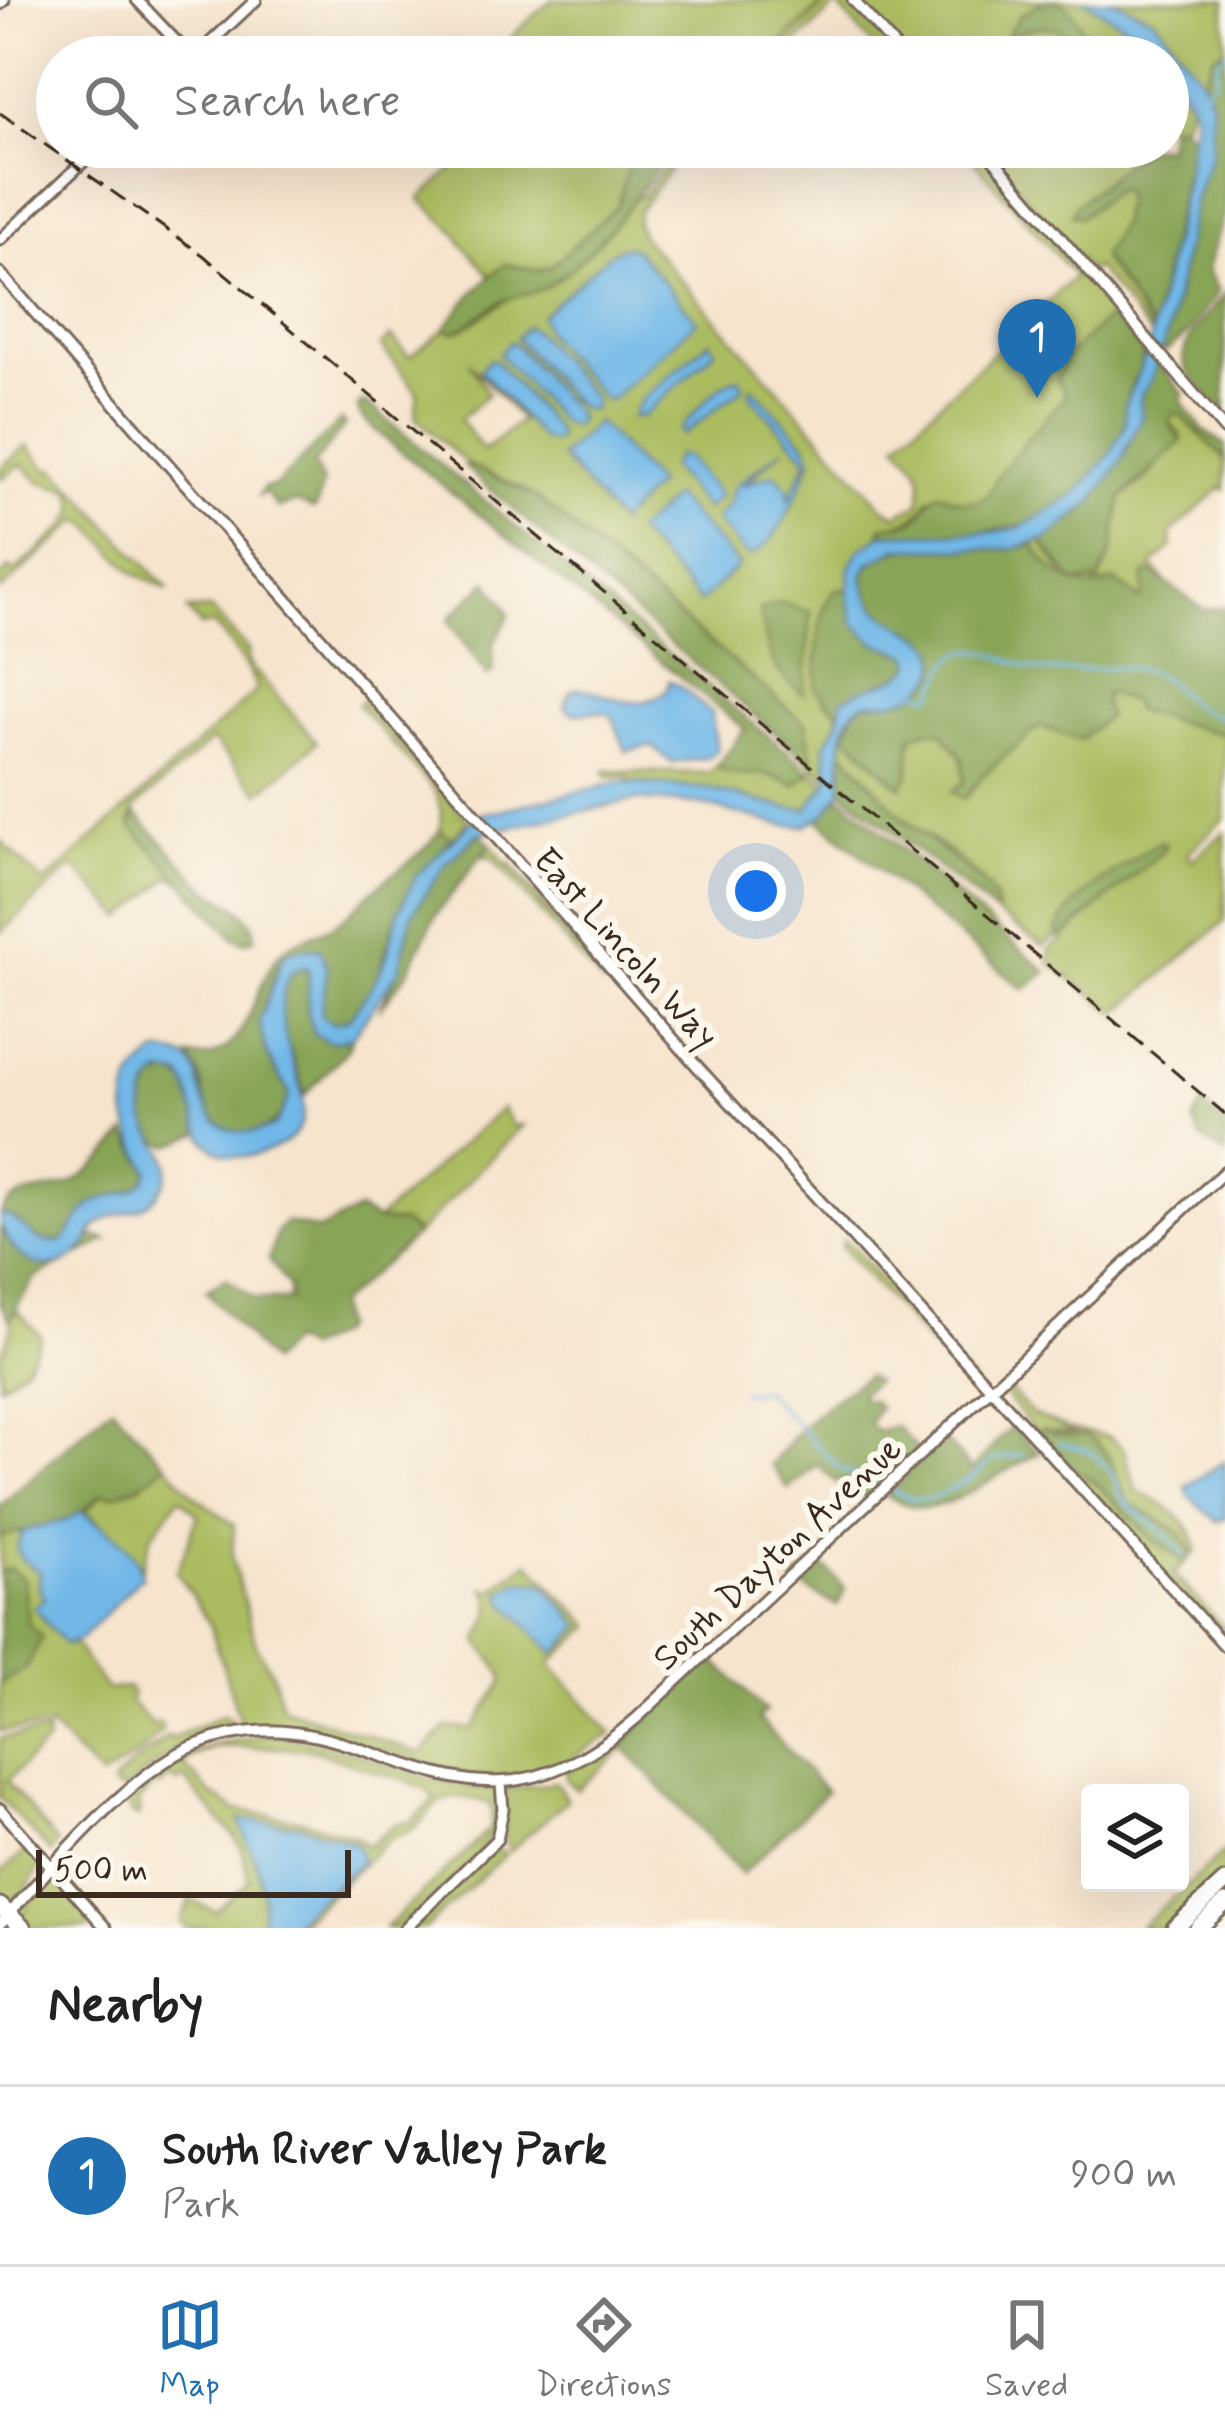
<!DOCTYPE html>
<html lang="en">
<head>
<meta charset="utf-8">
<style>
	:root { --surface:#fff; --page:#f6f6f6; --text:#222; --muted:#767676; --line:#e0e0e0; --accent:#1f6fb2 }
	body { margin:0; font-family:Mynerve,sans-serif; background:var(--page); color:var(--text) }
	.controls { position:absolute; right:36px; bottom:36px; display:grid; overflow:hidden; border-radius:12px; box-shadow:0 12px 48px #0002 }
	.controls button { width:108px; height:108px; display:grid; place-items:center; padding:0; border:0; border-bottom:3px solid var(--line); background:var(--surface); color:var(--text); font:60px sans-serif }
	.scale { position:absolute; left:36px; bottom:30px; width:315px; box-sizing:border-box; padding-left:12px; border:6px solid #3b2a1e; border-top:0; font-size:33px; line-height:42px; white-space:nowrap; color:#3b2a1e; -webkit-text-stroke:9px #fbf7ec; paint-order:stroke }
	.you { position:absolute; left:756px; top:891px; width:42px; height:42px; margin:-30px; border:9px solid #fff; border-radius:50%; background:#1a73e8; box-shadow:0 0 0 18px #1a73e833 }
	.badge { display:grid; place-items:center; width:78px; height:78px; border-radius:50%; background:var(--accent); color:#fff; font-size:39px; font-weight:700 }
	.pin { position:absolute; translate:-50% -99px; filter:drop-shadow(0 3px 6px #0008) }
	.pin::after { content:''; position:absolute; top:63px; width:42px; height:36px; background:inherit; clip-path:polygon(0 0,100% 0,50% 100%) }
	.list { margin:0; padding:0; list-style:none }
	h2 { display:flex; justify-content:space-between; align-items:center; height:156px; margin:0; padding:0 48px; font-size:51px }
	h2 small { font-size:39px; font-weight:400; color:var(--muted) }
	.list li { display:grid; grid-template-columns:78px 1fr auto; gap:36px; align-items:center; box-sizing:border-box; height:180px; padding:0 48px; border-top:3px solid var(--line) }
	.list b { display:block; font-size:45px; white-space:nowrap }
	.list p { margin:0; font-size:39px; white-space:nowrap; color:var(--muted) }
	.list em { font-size:39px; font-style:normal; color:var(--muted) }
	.icon { flex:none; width:66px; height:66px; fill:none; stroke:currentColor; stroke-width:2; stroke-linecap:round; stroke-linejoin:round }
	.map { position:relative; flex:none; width:1225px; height:1928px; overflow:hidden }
	.search { position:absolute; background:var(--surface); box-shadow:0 12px 48px #0002; left:36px; right:36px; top:36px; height:132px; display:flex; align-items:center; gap:30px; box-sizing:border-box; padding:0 42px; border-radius:66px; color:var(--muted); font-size:45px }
	.sheet { height:336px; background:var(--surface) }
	nav { display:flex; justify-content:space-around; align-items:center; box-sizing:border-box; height:168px; border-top:3px solid var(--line); background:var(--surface); font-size:33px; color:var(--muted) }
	nav a { display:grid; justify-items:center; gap:6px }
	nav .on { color:var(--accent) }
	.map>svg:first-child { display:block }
	.green { fill:#abbc60; stroke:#73733f; stroke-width:3; fill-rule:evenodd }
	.forest { fill:#88a456; stroke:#62673a; stroke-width:3 }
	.water { fill:#71b8e8; stroke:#567183; stroke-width:3 }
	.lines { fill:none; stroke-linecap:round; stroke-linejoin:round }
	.stream { stroke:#71b8e8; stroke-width:3 }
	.secondary-casing { stroke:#7c6b5b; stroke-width:15 }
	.highway-casing { stroke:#7c6b5b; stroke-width:21 }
	.secondary { stroke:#fff; stroke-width:9 }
	.highway { stroke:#fff; stroke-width:15 }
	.rail { stroke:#3b2a1e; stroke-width:3; stroke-dasharray:18 9; stroke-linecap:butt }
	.labels { text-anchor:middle; stroke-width:12; stroke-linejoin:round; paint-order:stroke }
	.street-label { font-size:36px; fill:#3b2a1e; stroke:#fbf7ec }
</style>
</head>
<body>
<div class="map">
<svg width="1225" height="1928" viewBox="0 0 1225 1928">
	<rect width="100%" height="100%" fill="#fbf7ec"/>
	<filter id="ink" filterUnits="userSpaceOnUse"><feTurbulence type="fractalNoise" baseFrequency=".00833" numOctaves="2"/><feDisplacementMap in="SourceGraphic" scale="24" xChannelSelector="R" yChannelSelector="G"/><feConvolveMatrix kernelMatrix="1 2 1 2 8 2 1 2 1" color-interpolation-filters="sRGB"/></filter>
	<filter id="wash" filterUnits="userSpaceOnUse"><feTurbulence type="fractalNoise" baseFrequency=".004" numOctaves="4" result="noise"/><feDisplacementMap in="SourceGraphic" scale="48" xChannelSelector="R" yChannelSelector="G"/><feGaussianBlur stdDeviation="2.7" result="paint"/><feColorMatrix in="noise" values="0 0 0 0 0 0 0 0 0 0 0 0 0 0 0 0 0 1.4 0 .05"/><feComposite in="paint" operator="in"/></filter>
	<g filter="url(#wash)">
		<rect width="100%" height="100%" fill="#f6e4cd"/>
		<g class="green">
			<path d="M551,0H826L765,57H490Z"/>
			<path d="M829,0H847L898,57H883L837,5L782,57H771Z"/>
			<path d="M853,0H1084L1136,32L1160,57H904Z"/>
			<path d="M1113,0H1225V49L1214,55L1203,80L1155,19Z"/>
			<path d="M1168,67L1191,103L1143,224L1103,260L1151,329V335L1096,268L1090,272L983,147H1168Z"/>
			<path d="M460,147H676L630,198L618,219L638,195L642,197L679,147H687L638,212L637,223L641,235L883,507L896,515L918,504C928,472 918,467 897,443L1075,276L962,147H977L1148,351L1143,362L998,532L954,533L929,498C917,522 907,521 882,527L883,534C853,552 854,557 849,590L837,589C809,615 822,667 825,701L838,711L839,721L825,744L829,780L813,767L806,724L600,549L523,489L467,464L415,417L418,393L381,346L391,336L409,357L445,329L451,332L463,329L510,298L462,244L457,234L420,199L467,155ZM469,362L521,420L484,451L460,420L488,394Z"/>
			<path d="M1174,413H1178L1225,459V490L1222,487L1171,533L1172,547L1152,565L1171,589L1164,581L1139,599L1115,581C1073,594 1056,576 1032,545L1041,541L1064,574L1099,580L1112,552L1121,498L1145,480L1182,437L1169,422Z"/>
			<path d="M27,445L50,471L55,468L169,590L134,573L88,524L79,521L0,591V577L10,568L14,572L67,525L76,510L72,491L38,481L22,464L0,479V469Z"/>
			<path d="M211,609L248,650L249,664L317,742L260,793L212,740L135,808L130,824L185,884L171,876L123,918L73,866L0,933V840L44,883L258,689C245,664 233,644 212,624L201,626L187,610Z"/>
			<path d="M1105,692L1132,702L1137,711L1225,735V818L1187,854L1192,860L1225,832V921L1117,1013L1050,963V950L1165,847L1057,929V936L1043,946L997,914C998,877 925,838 900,814C879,794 863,770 842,750L846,734L895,783L912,736L926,730L942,731C956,746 968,761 964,782L956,788L970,793L983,775L1040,726L1080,740L1104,707Z"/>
			<path d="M363,700L469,821L451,838L440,830L441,812L436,792L358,705Z"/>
			<path d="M719,763L722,770L768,774L782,781L807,777L810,771L827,785L814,805L807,809L786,808L709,789L631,782L626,776L608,778L605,771L710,773Z"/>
			<path d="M490,844L578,950L509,862L635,1008L602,976V983L492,858L484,856Z"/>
			<path d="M502,1108L513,1126L523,1125L416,1235L413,1229L376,1221Z"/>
			<path d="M843,1240L850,1244L972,1381L974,1394L841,1247Z"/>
			<path d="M18,1311L41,1336L26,1366L0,1385V1358L12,1326L9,1319Z"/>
			<path d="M1007,1386L1032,1414L1067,1428L1110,1437L1124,1449L1137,1491C1165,1505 1192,1519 1197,1551L1194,1554L1178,1531L1127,1502L1108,1457L1096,1441L1068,1431L1039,1432C1056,1453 1077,1465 1096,1483C1125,1511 1152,1537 1184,1561L1190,1558L1174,1574L1225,1629L1212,1627L1027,1422L1003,1392Z"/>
			<path d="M165,1463L195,1496L234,1525L232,1558L257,1648L271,1671L283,1708L421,1753L447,1727L473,1729L503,1681L502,1673L478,1641C488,1621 497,1609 485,1588L491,1591L528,1562L591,1626L550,1664L612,1734L560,1765L528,1776H471L306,1728H242L210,1624L177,1572L198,1515L180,1497L151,1536L142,1568L125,1545L86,1511L102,1494C125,1495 151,1483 165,1463Z"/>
			<path d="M60,1521L44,1599L35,1607L65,1645L74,1643L107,1690L127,1687L133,1694L129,1700L153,1726L159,1722L163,1729L139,1754L101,1778L51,1727L0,1731V1684L26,1668C27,1630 27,1603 9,1568L0,1573V1537Z"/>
			<path d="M223,1715L232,1720V1731L176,1749L123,1791L112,1786L115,1780L168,1736L170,1739Z"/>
			<path d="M640,1723L624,1748L577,1790L566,1779V1771L597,1755Z"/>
			<path d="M47,1732V1742L7,1781L58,1844L51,1853L0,1798V1738Z"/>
			<path d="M267,1734C346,1740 417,1785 496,1790C515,1844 433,1895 397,1928H385L490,1829L492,1810L488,1803C419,1782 441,1828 392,1837L294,1928H185L180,1923L190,1900L216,1911L249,1881L242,1849L234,1836L183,1778L177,1783L170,1777L160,1786L157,1783L138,1802L140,1812L137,1817L128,1809V1799C178,1752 201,1746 267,1734ZM219,1746L309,1749L425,1788L435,1799L410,1822L395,1824L368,1846L354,1836L301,1820L236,1810L210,1793L184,1765L178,1769L191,1757Z"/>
			<path d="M556,1782L567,1800L510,1851L503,1835L507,1789Z"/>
			<path d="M30,1847L40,1865C31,1881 22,1905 0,1902V1874Z"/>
			<path d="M497,1848L506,1854L425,1928H411Z"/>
			<path d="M1225,1851V1875L1167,1928H1139Z"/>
			<path d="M59,1882L64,1886L101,1928H27L22,1914C30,1896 39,1885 59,1882Z"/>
		</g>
		<g class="forest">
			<path d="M1045,0C1073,0 1074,18 1088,37C1072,39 1062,29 1047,27C1032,25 1019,34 1006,38L1019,16Z"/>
			<path d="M1225,49V211L1207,269L1218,291L1188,333L1166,352L1162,348L1171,323L1195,197L1211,154L1212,104L1203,80L1214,55Z"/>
			<path d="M1178,123L1193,136L1152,329L1102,257L1121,222L1125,194L1118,188L1080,217L1072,215L1075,206L1145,147H1168V128Z"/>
			<path d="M633,147H672C640,192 592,261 544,288C530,296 514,295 499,303C482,312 470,327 451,332L445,329C459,307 484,279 506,264L536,270L550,267L618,205Z"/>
			<path d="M1225,293V416C1167,355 1173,357 1225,293Z"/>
			<path d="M1108,318C1117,322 1122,327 1129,335C1158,363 1134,367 1127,399C1125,409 1128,418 1124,427C1111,467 1073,502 1036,520C1006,535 913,538 880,532L882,527C891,525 904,525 912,521C925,515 925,500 939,493C952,496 961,505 976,501C992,498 992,485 1000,473C1020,447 1041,423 1064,398V391L1056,380L1066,357Z"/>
			<path d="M1158,361L1184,395L1181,401L1203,430L1225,445V459L1178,413H1174L1169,422L1182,441L1121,498L1112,552L1099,580L1074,582L1041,541L1082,513L1115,471L1142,416L1140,397Z"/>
			<path d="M362,402L368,404L810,771L796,786L768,774L739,775L721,770L719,763L745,729L389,442L362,418L358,408Z"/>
			<path d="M341,420L345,425L314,464L323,483L317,506L314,509L297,502L278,508L266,493L259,495L264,487L276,485Z"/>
			<path d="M467,464L539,499L806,724L813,765L488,488L464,466Z"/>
			<path d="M1032,544C1056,576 1073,595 1115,581L1139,599L1143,596L1144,575L1151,572L1204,610L1225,607V735L1136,711L1132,702L1105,692L1104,707L1108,716L1080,740L1040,726L983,775L964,799L952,792L964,782L962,758L942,732L926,730L912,736L908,777L901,787L846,734L854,712L865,703C894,702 914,697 936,675L937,652C912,618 867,628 863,573C895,524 984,561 1032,544Z"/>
			<path d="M488,581L510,614L493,645V672L487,676L449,622L450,617Z"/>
			<path d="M837,589L849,590C845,624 877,647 908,654L913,663C895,690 850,680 838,711L816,689C818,658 814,611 837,589Z"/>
			<path d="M781,603L811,612L804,694C770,673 767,647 760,610Z"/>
			<path d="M842,750L903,818L984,884L994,897L997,914L842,791Z"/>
			<path d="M840,796L1047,972L1023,989L818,819Z"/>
			<path d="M136,814L206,888L240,909L254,926L255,938L244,943L233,937L130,825Z"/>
			<path d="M440,830L451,838C434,861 415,880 401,907C384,940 380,1015 333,1024L321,1016L327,970L286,953C271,972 262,1026 266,1050C268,1064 284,1080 290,1094C282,1134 232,1150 209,1112C202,1101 205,1086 199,1074C196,1068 192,1063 190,1057C246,1064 251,996 274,961C288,938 317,937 337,923C352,913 364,898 378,886C400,868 424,854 440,830Z"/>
			<path d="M480,833L490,844L435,916L408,972L379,1010L394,979L412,914L445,865Z"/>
			<path d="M1159,842L1165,844L1163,851L1061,938L1057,936C1062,900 1131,862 1159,842Z"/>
			<path d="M298,966L309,971L308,1015L342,1041L352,1037L348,1049L305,1095C297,1055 257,1002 298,966Z"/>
			<path d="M173,1073L187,1083L200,1133L170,1146C140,1135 138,1102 155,1079Z"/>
			<path d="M1203,1104L1225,1125V1154L1200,1138L1193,1120Z"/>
			<path d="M126,1133L149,1171C140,1195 122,1191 102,1200C82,1208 76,1228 62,1242C25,1245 30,1220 0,1214C13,1186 54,1195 77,1180C94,1170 115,1148 126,1133Z"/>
			<path d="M359,1210L376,1220L403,1223L416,1235L337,1305L341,1327L336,1335L306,1349L290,1342L270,1362L206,1291L226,1278L255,1300H289V1287L269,1259L278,1230L286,1222L318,1230Z"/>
			<path d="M0,1230L13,1248L58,1266L83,1250L93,1236L107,1240L35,1278L9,1319L0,1302Z"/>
			<path d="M867,1376L875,1381L861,1394L862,1400H872L879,1407L869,1424L878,1432L896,1426L919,1451L865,1499L846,1481L836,1482L818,1465L788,1489L771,1465C797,1427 829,1401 867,1376Z"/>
			<path d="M112,1406L165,1463L148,1480L115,1495L101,1494L83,1511L67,1520L0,1537V1506Z"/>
			<path d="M1013,1428L1040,1453C1009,1466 957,1507 924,1508C912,1508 896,1500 885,1496L944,1439L972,1470C986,1456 997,1438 1013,1428Z"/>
			<path d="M1044,1429L1054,1434L1087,1435L1096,1441L1108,1456L1127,1502L1178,1531L1194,1554L1184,1561L1150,1538L1098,1485L1070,1466L1038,1431Z"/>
			<path d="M815,1563L828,1570L845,1589L837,1606L793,1581Z"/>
			<path d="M9,1568L24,1579L28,1624L42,1637L26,1668L0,1684V1573Z"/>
			<path d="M712,1658L766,1712L758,1718L826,1792L742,1874L624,1748L640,1723Z"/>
		</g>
		<g class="water">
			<path d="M1084,0H1113L1155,19L1203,80L1212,104L1211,154L1195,197L1169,329L1151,380L1140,397L1142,416L1120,463L1093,502L1049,538L1012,549L898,548L870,563L863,574C867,634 935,622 938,660C940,682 912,698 893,701C885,703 872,700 864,703C836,715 841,768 842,791L825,814L805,826L780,825L699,804L636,800L477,834L445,865L412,914L399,970L352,1037L332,1042L314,1034L308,1015L309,971L305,966L292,971C249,1042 365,1128 254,1155C237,1159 222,1156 210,1145C190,1126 197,1096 181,1076L163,1074C153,1080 150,1084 146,1095C132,1139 193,1149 156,1196C140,1216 117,1209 99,1224C91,1231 91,1241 84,1248C67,1268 39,1273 19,1254C7,1242 0,1230 0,1214C30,1220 25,1245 61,1242C73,1231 79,1213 92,1204C114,1190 139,1199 149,1171C126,1129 107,1085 159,1053C207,1053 193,1082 208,1110C221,1135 254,1137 276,1125L290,1094L266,1053L259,1021L283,956L296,949L319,948C334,968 322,993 321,1016L333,1024L348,1020L371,988L385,961L399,910L417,875L478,815L620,782L709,789L786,808L807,809L829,780L825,744L839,721L842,700C863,683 897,687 913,663L908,654L875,643L854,623L848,597L850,568L859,550L883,534L998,532L1021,527L1074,496L1109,456L1125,426V404L1148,351L1185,183L1194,117C1193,94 1168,80 1168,57H1160L1136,32Z"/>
			<path d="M626,246L636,250L697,321L610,400L603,398L547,335L541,316L611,253Z"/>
			<path d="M526,327L534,330L592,396L595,403L591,410L579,408L516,338Z"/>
			<path d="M710,341L715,350L709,357L642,417H632L641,400Z"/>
			<path d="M510,342L517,346L575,412L578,419L574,426L562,423L499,354Z"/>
			<path d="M490,359L497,362L555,428L558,435L555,442L543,440L480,370Z"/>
			<path d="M740,378L743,388L683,435L680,429C697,412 715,383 740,378Z"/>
			<path d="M752,387L805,443L812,458C801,486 777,551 747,556L718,523L717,517L728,506L735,486L784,448L743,485L774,474L787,486L789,499L808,459L749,394Z"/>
			<path d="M597,422L657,484L619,523L561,457Z"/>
			<path d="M678,454L687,458L720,496L706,509L670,467Z"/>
			<path d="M674,496L739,565L700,602L636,532Z"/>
			<path d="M669,681C685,686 696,703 711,712L717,750L710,757L672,763L651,746L626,751L612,716L603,712L572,713L564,706L571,691L578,688C612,692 635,717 667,690Z"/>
			<path d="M1225,1461V1519L1217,1521L1188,1495L1186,1487Z"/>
			<path d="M81,1511C102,1526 138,1546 142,1576L80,1640L65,1645L34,1607L44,1599L39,1589L40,1572L21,1559L17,1548L24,1531L67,1520Z"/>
			<path d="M521,1581L543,1583L581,1626L555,1654L505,1602L501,1593Z"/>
			<path d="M239,1820L300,1825L353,1842L358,1847L362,1862L303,1912L290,1928H261L263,1897L258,1868Z"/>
		</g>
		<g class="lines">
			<g class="stream">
				<path d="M1205,90L1215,78L1217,60L1225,52"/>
				<path d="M916,691L931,696C942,683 945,657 963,652C986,645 1013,664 1035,669C1073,677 1109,661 1147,671C1171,677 1179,698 1199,709C1207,713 1217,716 1225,719"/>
				<path d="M742,1392L764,1390L840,1469L881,1486"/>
				<path d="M1058,1443L1091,1451L1114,1476L1122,1499L1170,1539L1186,1557"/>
				<path d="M889,1489L912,1499H932L970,1479L994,1459L1025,1455"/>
			</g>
		</g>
	</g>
	<g filter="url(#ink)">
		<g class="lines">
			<g class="secondary-casing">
				<g id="secondary">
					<path d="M137,0L191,57"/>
					<path d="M853,0L904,57"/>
					<path d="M0,4L4,0"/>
					<path d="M195,57L256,0"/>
					<path d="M983,147L1225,430"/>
					<path d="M0,240L99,147"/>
					<path d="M0,273L697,1066L1225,1646"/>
					<path d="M0,1809L106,1928"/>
					<path d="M0,1924C51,1869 127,1773 196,1745C366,1678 455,1879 638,1717L1225,1171"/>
					<path d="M405,1928L497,1839L503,1809L501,1784"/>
				</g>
			</g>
			<g class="highway-casing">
				<g id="highway">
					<path d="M0,1906L23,1928"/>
					<path d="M1175,1928L1225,1882"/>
					<path d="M1198,1928L1225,1903"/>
				</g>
			</g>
			<use href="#secondary" class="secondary"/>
			<use href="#highway" class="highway"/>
			<path class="rail" d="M0,113L203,255L1225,1114"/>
		</g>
	</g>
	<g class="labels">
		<g class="street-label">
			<text transform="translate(627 947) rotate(48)" y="13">East Lincoln Way</text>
			<text transform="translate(776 1552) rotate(-43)" y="13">South Dayton Avenue</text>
		</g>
	</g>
</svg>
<div class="controls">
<button><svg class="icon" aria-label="layers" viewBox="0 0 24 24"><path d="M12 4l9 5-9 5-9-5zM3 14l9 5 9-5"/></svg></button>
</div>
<div class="scale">500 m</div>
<div class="you"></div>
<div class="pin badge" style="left:1037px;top:398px">1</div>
<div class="search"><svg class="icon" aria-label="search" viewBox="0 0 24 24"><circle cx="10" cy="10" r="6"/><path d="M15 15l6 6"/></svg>Search here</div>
</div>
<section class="sheet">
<h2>Nearby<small></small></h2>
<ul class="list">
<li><span class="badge">1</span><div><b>South River Valley Park</b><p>Park</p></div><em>900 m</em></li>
</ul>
</section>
<nav>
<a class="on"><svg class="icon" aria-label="map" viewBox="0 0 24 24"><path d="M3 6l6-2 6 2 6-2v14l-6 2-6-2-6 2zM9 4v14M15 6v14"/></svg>Map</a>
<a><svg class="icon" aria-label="directions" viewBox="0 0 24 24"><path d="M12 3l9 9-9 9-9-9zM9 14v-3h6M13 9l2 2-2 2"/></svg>Directions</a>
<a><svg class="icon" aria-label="saved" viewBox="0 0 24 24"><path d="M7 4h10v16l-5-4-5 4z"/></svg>Saved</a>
</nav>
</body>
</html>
